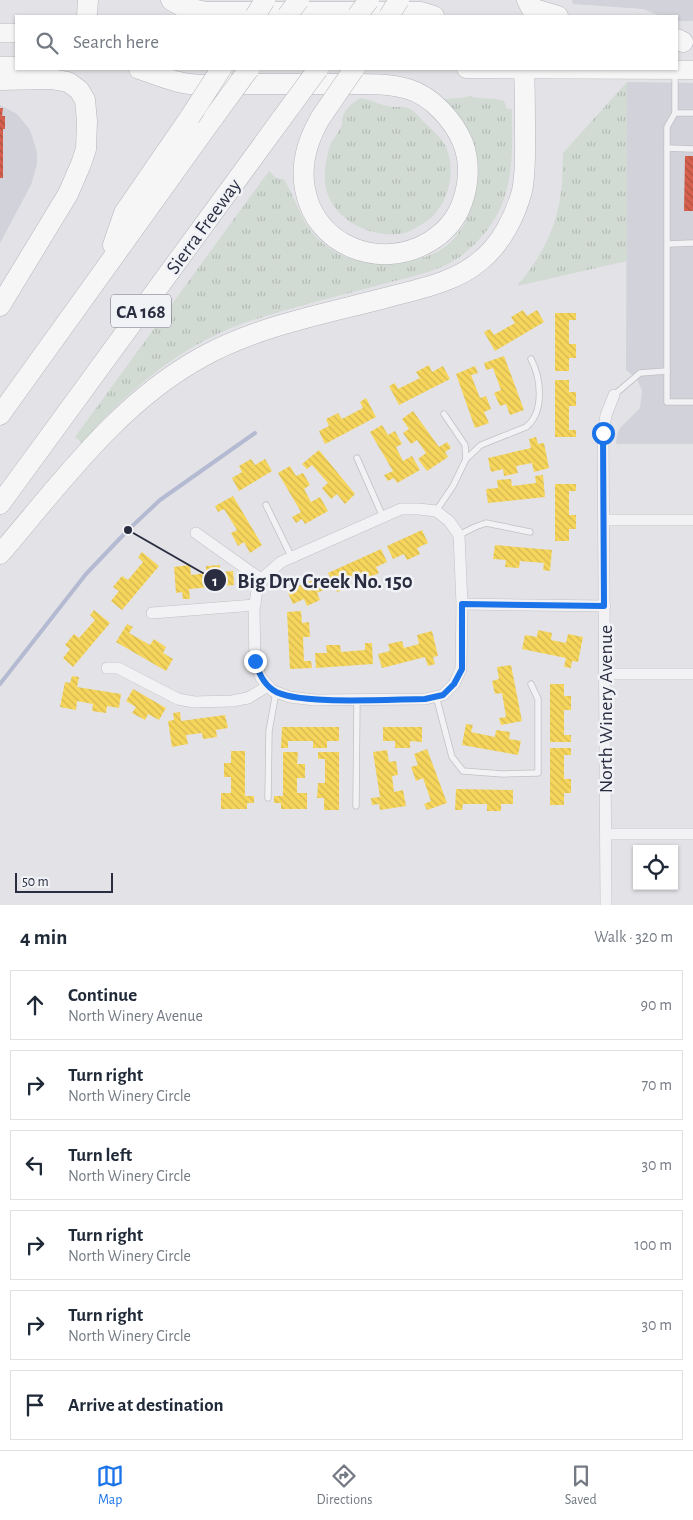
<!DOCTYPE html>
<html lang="en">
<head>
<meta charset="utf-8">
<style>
	:root { --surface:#fff; --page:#f2f2f3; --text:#1f2937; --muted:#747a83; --line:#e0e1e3; --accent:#1a73e8 }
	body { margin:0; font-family:"Alegreya Sans",sans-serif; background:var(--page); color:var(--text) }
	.controls { position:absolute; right:15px; bottom:15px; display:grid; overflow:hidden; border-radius:0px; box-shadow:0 1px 4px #0004 }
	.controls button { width:45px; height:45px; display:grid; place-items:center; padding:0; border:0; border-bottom:1px solid var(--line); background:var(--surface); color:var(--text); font:25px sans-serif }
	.scale { position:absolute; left:15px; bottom:12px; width:98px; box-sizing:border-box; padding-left:5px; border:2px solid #2a2d40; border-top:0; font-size:14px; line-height:18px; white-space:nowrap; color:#2a2d40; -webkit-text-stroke:4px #f1f2f6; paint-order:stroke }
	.stop { position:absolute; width:15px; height:15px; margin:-11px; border:4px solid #1a73e8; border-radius:50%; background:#fff }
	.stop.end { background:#1a73e8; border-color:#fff; box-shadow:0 1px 5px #0008 }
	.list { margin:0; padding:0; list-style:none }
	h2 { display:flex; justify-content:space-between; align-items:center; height:65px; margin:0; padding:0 20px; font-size:21px }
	h2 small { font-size:16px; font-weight:400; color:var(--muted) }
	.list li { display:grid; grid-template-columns:32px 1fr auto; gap:15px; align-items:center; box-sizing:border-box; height:70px; margin:0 10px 10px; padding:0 10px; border:1px solid var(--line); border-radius:0px }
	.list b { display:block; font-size:19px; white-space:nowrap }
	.list p { margin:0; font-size:16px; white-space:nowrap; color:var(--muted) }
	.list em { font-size:16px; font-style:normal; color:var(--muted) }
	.icon { flex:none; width:28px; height:28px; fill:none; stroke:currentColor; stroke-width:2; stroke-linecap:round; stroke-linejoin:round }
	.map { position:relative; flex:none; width:693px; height:905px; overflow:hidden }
	.search { position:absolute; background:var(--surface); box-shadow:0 1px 4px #0004; left:15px; right:15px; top:15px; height:55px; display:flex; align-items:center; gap:12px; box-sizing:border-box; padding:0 18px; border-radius:0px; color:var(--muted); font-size:19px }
	.sheet { height:545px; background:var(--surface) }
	nav { display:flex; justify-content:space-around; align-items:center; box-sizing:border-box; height:70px; border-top:1px solid var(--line); background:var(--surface); font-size:14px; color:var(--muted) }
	nav a { display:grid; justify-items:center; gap:2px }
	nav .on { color:var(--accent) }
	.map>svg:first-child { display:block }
	.built { fill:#d1d2da }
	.grass { fill:url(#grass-tufts) }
	.homes { fill:url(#homes-back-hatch) }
	.shops { fill:url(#shops-back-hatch) }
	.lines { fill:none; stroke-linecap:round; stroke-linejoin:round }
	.stream { stroke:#b3bad1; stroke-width:4 }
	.lane-casing { stroke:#c1c1c5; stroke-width:7 }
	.street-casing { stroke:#c1c1c5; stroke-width:12 }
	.primary-casing { stroke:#bfc0c5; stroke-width:19 }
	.highway-casing { stroke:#b5b6bc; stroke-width:21 }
	.lane { stroke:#f2f2f4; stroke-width:5.5 }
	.street { stroke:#f2f2f4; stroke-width:11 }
	.primary { stroke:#f6f6f6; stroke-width:18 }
	.highway { stroke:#f6f6f6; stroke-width:20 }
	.highway-bridge-casing { stroke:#b5b6bc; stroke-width:21; stroke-linecap:butt }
	.highway-bridge { stroke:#f6f6f6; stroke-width:20 }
	.route { stroke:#1a73e8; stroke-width:6 }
	.labels { text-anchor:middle; stroke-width:5; stroke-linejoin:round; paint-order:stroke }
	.shield { fill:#f1f2f6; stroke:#666877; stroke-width:1 }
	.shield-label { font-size:19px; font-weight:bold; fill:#2a2d40 }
	.street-label { font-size:20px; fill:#2a2d40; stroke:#f1f2f6 }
	.leader { fill:none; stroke:#2a2d40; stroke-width:2 }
	.callout-dot { fill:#2a2d40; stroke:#f1f2f6; stroke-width:2 }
	.mark-label { font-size:15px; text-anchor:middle; font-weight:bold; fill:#fff }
	.callout-label { font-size:21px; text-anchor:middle; font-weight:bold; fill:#2a2d40; stroke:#f1f2f6; stroke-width:5; stroke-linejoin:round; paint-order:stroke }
</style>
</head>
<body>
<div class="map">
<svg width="693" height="905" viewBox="0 0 693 905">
	<defs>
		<pattern id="grass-tufts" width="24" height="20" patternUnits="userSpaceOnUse" patternTransform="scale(1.25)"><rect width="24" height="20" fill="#d1dad3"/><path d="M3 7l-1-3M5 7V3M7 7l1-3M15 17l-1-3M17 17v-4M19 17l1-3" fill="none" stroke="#b4bbb6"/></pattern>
		<pattern id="homes-back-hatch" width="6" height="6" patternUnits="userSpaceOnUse" patternTransform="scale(1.25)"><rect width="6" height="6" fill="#f6d55c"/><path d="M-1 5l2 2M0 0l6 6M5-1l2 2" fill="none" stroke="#d3b751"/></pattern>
		<pattern id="shops-back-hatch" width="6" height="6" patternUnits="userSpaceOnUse" patternTransform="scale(1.25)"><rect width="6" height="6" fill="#d6604d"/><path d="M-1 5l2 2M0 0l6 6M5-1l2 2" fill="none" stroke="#ae5041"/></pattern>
	</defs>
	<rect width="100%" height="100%" fill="#e3e3e7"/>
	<g class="built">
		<path d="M572,0H693V21H677V16H660L643,9L573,4Z"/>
		<path d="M627,82L693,83V444H616L617,435L620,428L640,408L642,391L637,379L626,370Z"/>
		<path d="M0,105L17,114L30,130L37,152V164L31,185L0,243Z"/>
	</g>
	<g class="grass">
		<path d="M627,82V261L517,286C540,259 557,228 561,192C563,179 562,166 563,153Z"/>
		<path d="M470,96C481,100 493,97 504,101L507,109H512C512,138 514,168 505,195C499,218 480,242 461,256C439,272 409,277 383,284C336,297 287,308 241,324C177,348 126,392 82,443L75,437L269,171L276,178L284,179C296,200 302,224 320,241C337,256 357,263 379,263C397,264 418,261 435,253C473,236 485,174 472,139C465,123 455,111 443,99L462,98Z"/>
		<path d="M361,98C372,100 382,106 394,107C398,107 404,106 408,108C415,111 420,118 425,123C434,132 445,140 448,153C456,176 446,210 424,223C417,227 408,233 400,234C367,238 327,216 325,181C324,169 327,154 331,143C334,138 338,133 341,127C344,121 341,127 342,120C343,111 353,101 361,98Z"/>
	</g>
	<g class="homes">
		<path d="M523,310L527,316L537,310L544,322L495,351L484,332L490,329L494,335L515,323L511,317Z"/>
		<path d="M555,313H576V320H569V344H576V358H569V371H555Z"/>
		<path d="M504,356L524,410L510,415L506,404L500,406L494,393L501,390L493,368L486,370L484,363Z"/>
		<path d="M429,365L432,372L443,366L450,379L399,405L389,386L395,383L398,389L420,378L416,372Z"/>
		<path d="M475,366L478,373L471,375L480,398L486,396L491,409L484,412L489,423L475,428L456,374Z"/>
		<path d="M555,380H569V392H576V406H569V430H576V437H555Z"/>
		<path d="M366,398L376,417L325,444L319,431L329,426L326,419L338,413L342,419L363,408L360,402Z"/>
		<path d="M413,411L439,447L447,442L451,448L445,452L448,457L427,471L418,459L426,453L417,440L411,444L403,433L409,429L402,419Z"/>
		<path d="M382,425L388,435L395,431L402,444L396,447L403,461L412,456L420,470L397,483L394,478L388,481L384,475L393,471L370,432Z"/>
		<path d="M536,437L538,444L544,443L549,468L534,472L532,463L516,466L518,473L504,476L503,469L491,472L488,458L531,448L529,439Z"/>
		<path d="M319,450L355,494L345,504L337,494L331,499L322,488L328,483L312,465L307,469L302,464Z"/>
		<path d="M251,459L255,465L265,459L272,471L239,491L232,478L242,472L239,466Z"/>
		<path d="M290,466L296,476L303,473L310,485L304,489L311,502L320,497L328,511L305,524L302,519L296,523L292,517L301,512L278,473Z"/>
		<path d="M543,475L545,497L488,503L486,489L498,488L497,480L511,479L512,486L536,483L535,476Z"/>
		<path d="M555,484H576V491H569V515H576V529H569V541H555Z"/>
		<path d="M233,496L262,545L250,553L244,542L238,546L231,533L237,530L224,509L218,512L215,506Z"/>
		<path d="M422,530L428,543L417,548L420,554L407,560L404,554L393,559L387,546Z"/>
		<path d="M495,545L552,550L550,571L543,570L544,563L520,561L519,568L505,567L506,560L493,559Z"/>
		<path d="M381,549L387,562L376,567L379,573L366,579L363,573L341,583L344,589L337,592L328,573Z"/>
		<path d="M142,552L159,566L122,610L111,601L119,591L113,587L122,576L128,580L143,562L138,557Z"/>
		<path d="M190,565L191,575L206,573V566L220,565V572L233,571L234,585L189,589L190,599H183L182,592L176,593L174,567Z"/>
		<path d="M322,576L328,588L317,593L320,600L307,606L304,599L293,604L287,591Z"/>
		<path d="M94,610L110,623L73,667L63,658L70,649L65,645L74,634L79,638L95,620L90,615Z"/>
		<path d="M301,611L302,623L309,622L310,637H303L304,661H311L312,668L290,669L287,612Z"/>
		<path d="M127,624L133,627L129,633L150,645L154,639L166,647L163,653L173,659L166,671L116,642Z"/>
		<path d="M538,630L552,633L551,640L566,643L568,634L583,637L578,662L572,661L571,668L564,667L566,658L522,649L525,635L537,637Z"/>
		<path d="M432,631L438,656L433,657L435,664L428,666L425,657L382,668L378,654L390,651L388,644L402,641L404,648L419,644L417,635Z"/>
		<path d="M365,643H372L373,664L316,668L315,653H327L326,645H340L341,652L365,650Z"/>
		<path d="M511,665L522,721L501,725L499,718L506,717L502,693L495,694L492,681L499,679L497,667Z"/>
		<path d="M72,676L79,677L77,687L121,694L119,708L107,706L106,713L92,711L93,704L77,701L76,710L60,707L65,682L70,683Z"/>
		<path d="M550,684H564V696H571V710H564V735H571V742H550Z"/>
		<path d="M133,689L166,708L159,720L148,714L145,720L132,713L136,707L126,701Z"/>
		<path d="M180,712L181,721L225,715L228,728L216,730L217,737L203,739L202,733L186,735L188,744L172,747L168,721L174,720L173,713Z"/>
		<path d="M466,724L473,725L471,732L495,737L496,730L510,732L509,739L521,741L518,755L462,745Z"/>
		<path d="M282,727H339V741H327V748H313V741H288V748H281Z"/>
		<path d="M383,727H422V742L410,741V748H395V741H383Z"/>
		<path d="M550,748H571V755H564V779H571V793H564V805H550Z"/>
		<path d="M427,749L447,803L427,810L424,804L431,801L423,778L416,781L411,767L418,765L414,754Z"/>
		<path d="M387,750L389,762L396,761L398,775L392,776L394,792L403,790L406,806L380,810L379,804L372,805L371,798L380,797L373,752Z"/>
		<path d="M231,751H245V796H254V803H247V809H221V793H231V777H224V763H231Z"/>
		<path d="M283,752H298L297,764H305V778H297V793H307V809H281V803H274V796H283Z"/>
		<path d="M318,752H339V810H324V798H317L318,783H325V759H318Z"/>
		<path d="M456,789L513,790V804H501V811H487V804H463L462,810H455Z"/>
	</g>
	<g class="shops">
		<path d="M0,108H3L2,116H5V129H3V178H0Z"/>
		<path d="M685,156H693V211H684Z"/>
	</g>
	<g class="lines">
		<path class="stream" d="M0,684L86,574L128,530L160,500L255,433"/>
		<g class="lane-casing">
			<g id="lane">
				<path d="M675,72V113L667,127V402H693"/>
				<path d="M675,113H693"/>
				<path d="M667,148L693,149"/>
				<path d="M668,244L693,243"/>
				<path d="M614,395L640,373L667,371"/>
				<path d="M444,414L465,445L466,459"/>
				<path d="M357,458L383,517"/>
				<path d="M266,505L292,558"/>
				<path d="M436,511L453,486L466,459L481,445L526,427C545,412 541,378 531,359"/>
				<path d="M459,535L475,527L486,523L530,532"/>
				<path d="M436,696L452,757L463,771L503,774L538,773V699L531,684"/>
				<path d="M268,798L269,731L276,692"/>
				<path d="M356,806L357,699"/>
			</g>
		</g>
		<g class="street-casing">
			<g id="street">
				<path d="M401,509H419L436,511L449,521L459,535L462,604L461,669L454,684L443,695L425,699L315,700L290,697L273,691L261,678L255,661L254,610L257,590L265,576L281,562Z"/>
				<path d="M604,520H693"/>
				<path d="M196,533L262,580"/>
				<path d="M462,604L605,606"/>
				<path d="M152,613L255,605"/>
				<path d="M107,668H118L178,699L194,702L232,701L248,698L268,686"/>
				<path d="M605,674H693"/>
				<path d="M606,834H693"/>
				<path d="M606,905L603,433L606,415L614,395"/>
			</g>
		</g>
		<g class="primary-casing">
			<g id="primary">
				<path d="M0,33H16"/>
				<path d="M0,66H16"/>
				<path d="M466,69L693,70"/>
			</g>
		</g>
		<g class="highway-casing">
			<g id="highway">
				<path d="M171,0L183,7L206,12H421L434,16"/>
				<path d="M527,0L531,8L558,16"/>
				<path d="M87,16L88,0"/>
				<path d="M677,39L683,42"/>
				<path d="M139,69C155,74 172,82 189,84C205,86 222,84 238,84C274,84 309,84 344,84C365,84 388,83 408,89C432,96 454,121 463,143C470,162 469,184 462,203C456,220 444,233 429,242C380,271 315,246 305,189C300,163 308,139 321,117"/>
				<path d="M0,80L51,79L68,82L79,90L85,100L87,121L86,149L81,164L68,194L0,306"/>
				<path d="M113,245L124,213L190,117"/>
				<path d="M0,415L214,117"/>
				<path d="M0,504L282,118"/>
				<path d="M0,554C61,483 118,403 202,357C258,326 324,314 385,298C418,289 454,283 480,261C501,244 515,217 522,191C526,172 525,151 525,132C525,111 525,90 524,69"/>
			</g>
		</g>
		<use href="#lane" class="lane"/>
		<use href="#street" class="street"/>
		<use href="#primary" class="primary"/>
		<use href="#highway" class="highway"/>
		<g class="highway-bridge-casing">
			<g id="highway-bridge">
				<path d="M255,16L265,0"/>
				<path d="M287,16L299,0"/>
				<path d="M357,16L369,0"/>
				<path d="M389,16L399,0"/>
				<path d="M190,117L221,69"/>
				<path d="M214,117L249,69"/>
				<path d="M321,117L354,69"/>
				<path d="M282,118L318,69"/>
			</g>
		</g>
		<use href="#highway-bridge" class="highway-bridge"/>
	</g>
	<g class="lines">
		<path class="route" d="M255,661C259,673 263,683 273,690C295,706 394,699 425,699L443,695L454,684L462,669V604L604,606L603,433"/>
	</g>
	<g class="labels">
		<rect class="shield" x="111" y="294.5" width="60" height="33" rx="4"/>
		<g class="shield-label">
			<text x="141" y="318">CA 168</text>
		</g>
		<g class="street-label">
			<text transform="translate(203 226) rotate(-54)" y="7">Sierra Freeway</text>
			<text transform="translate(605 709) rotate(-90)" y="7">North Winery Avenue</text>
		</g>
	</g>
	<path class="leader" d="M128 530L215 580"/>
	<g class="callout-dot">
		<circle cx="128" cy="530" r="5"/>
		<circle cx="215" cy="580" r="12"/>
	</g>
	<g class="mark-label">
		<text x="215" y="586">1</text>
	</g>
	<g class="callout-label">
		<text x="325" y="588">Big Dry Creek No. 150</text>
	</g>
</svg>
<div class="controls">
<button><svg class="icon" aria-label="locate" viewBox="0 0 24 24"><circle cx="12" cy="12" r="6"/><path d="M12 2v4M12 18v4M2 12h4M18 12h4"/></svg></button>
</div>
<div class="scale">50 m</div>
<div class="stop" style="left:603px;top:433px"></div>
<div class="stop end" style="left:255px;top:661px"></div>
<div class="search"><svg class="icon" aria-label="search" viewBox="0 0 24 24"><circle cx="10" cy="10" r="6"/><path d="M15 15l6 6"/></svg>Search here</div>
</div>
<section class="sheet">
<h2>4 min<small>Walk · 320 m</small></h2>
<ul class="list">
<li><svg class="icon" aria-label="ahead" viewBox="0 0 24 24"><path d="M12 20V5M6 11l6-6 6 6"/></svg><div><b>Continue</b><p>North Winery Avenue</p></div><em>90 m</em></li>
<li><svg class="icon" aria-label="right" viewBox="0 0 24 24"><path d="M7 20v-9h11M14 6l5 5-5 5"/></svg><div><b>Turn right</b><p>North Winery Circle</p></div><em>70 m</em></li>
<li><svg class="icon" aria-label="left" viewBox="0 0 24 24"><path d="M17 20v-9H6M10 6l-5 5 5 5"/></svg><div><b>Turn left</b><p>North Winery Circle</p></div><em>30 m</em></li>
<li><svg class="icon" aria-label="right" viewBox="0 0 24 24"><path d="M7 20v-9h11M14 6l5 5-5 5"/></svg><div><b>Turn right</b><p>North Winery Circle</p></div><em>100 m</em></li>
<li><svg class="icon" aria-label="right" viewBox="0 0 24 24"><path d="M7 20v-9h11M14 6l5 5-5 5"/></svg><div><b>Turn right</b><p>North Winery Circle</p></div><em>30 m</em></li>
<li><svg class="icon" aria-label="arrive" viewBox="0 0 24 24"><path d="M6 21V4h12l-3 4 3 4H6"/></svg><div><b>Arrive at destination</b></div></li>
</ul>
</section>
<nav>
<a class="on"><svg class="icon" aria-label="map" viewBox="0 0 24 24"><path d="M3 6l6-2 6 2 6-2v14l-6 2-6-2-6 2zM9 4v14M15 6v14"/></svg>Map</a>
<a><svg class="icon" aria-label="directions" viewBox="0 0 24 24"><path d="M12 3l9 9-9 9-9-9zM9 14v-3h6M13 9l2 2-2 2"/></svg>Directions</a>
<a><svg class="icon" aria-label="saved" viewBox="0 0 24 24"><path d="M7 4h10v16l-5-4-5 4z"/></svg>Saved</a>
</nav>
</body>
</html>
